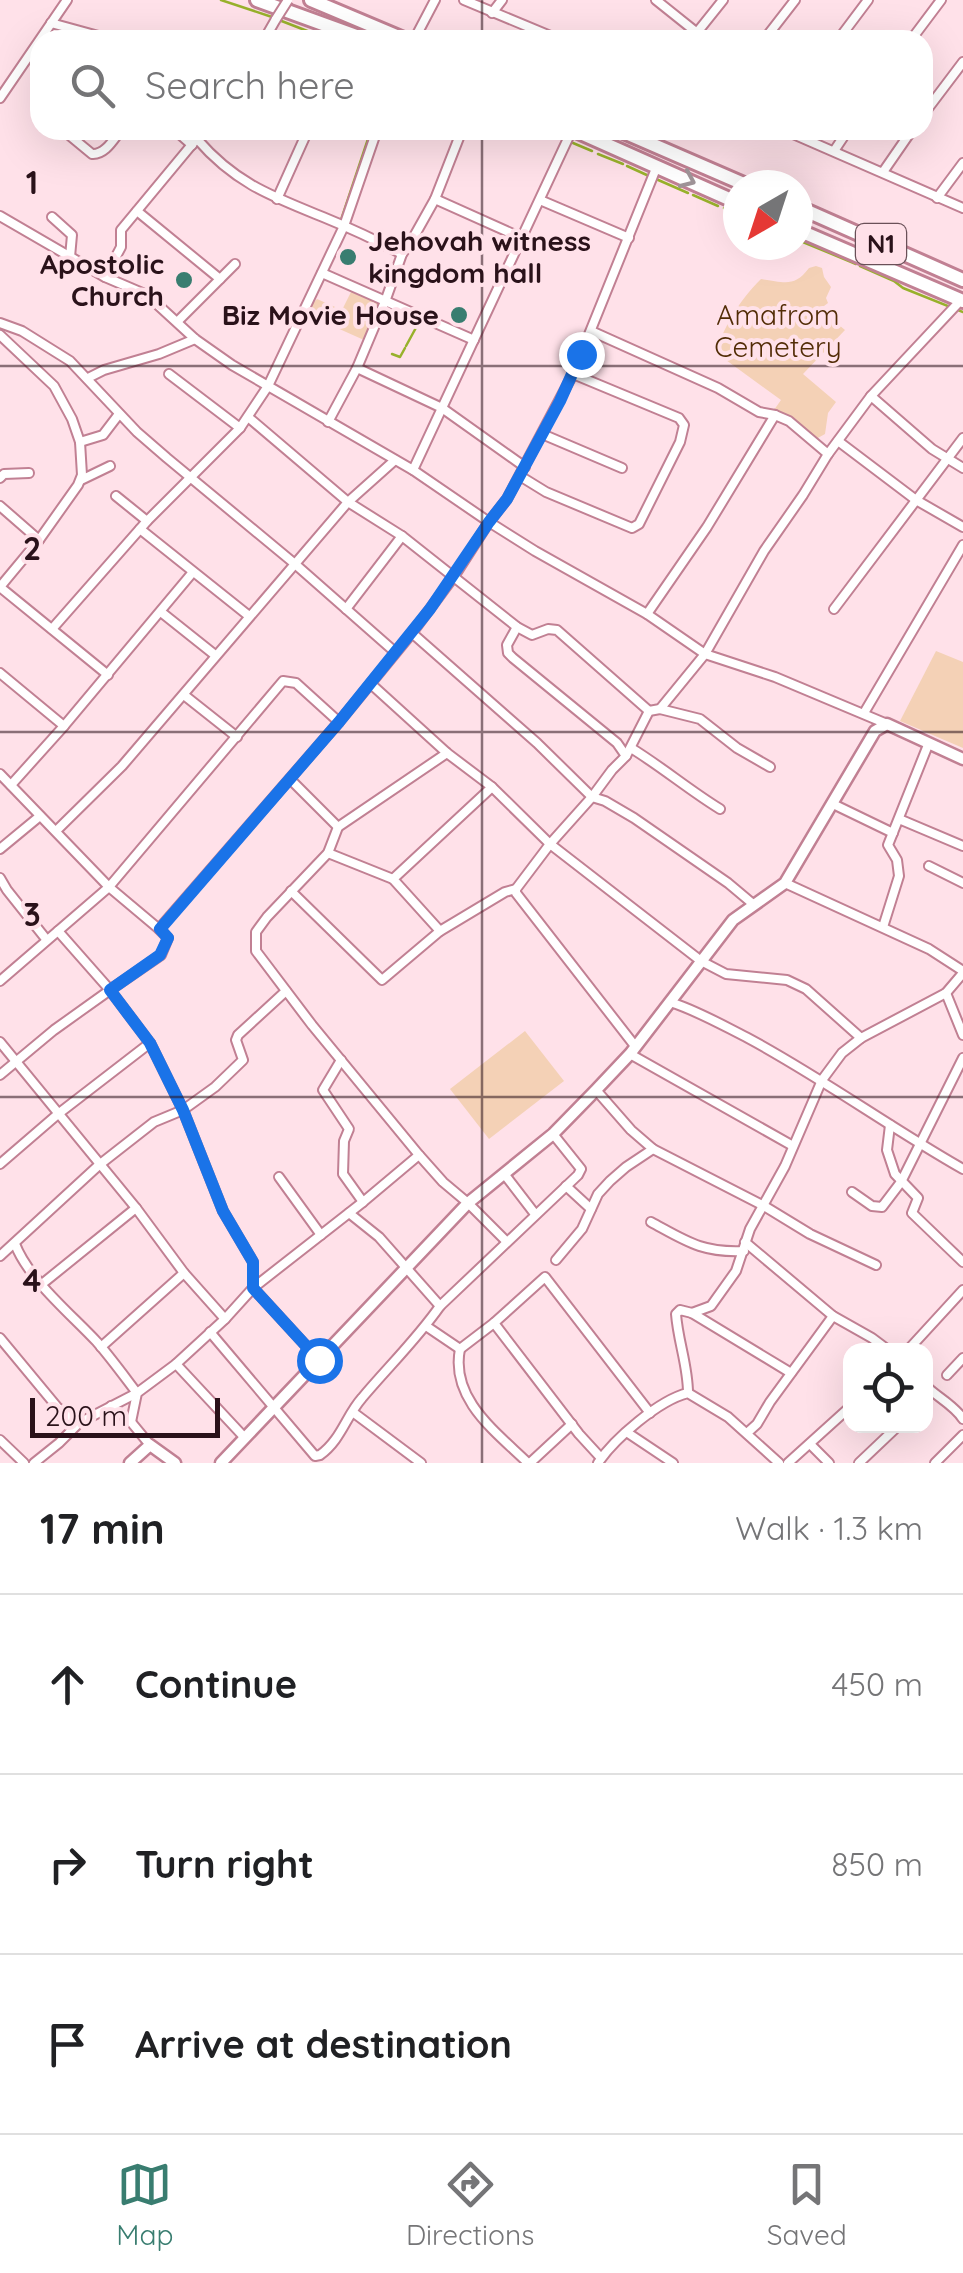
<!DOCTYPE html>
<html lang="en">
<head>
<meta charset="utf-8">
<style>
	:root { --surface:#fff; --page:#f2f2f2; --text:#202124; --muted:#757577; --line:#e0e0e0; --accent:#397d70 }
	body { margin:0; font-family:Quicksand,sans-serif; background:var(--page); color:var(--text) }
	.controls { position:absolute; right:30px; bottom:30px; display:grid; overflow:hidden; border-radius:20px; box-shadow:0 10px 40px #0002 }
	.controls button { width:90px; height:90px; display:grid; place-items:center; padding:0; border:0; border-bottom:2px solid var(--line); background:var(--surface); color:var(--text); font:50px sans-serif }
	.compass { position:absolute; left:723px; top:170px; width:90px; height:90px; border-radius:50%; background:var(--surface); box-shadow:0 10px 40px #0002; rotate:219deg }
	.scale { position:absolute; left:30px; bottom:25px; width:190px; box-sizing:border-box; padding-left:10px; border:5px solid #2a121a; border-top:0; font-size:28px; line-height:35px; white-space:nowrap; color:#2a121a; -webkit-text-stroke:8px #ffe1e9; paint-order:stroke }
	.stop { position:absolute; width:30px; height:30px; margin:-22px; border:8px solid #1a73e8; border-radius:50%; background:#fff }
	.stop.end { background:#1a73e8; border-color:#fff; box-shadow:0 2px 10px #0008 }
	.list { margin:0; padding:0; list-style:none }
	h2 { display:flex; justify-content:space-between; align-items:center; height:130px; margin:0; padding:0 40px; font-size:42px }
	h2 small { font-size:32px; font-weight:400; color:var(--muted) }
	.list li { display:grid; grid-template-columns:65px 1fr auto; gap:30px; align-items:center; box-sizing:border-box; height:180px; padding:0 40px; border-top:2px solid var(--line) }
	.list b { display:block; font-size:38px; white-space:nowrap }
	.list em { font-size:32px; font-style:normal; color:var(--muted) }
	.icon { flex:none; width:55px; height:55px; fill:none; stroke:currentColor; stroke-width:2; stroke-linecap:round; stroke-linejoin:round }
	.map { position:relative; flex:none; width:963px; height:1463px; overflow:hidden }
	.search { position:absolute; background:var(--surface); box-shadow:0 10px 40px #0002; left:30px; right:30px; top:30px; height:110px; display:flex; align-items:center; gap:25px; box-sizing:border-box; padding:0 35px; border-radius:30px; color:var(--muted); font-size:38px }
	.sheet { height:670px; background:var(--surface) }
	nav { display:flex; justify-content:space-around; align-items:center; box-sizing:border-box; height:140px; border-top:2px solid var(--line); background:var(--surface); font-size:28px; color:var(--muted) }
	nav a { display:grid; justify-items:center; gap:5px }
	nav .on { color:var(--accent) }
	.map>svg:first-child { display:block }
	.green { fill:#f4d1b6 }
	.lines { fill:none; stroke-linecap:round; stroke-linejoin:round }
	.stream { stroke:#98b12b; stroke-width:2.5 }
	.street-casing { stroke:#c18093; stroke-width:12 }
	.secondary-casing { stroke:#c18093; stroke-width:15 }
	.highway-casing { stroke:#c18093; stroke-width:18 }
	.street { stroke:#fff; stroke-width:8 }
	.secondary { stroke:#fff; stroke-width:10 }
	.highway { stroke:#fff; stroke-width:12 }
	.street-bridge-casing { stroke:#c18093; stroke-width:12; stroke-linecap:butt }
	.street-bridge { stroke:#fff; stroke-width:8 }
	.oneway { stroke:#9f9498 }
	.route { stroke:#1a73e8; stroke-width:12 }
	.grid { fill:none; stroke:#2a121a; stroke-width:2.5; stroke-opacity:0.55 }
	.poi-dot { fill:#397d70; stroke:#ffe1e9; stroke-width:4 }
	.labels { text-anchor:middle; stroke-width:8; stroke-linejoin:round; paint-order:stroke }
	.shield { fill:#ffe1e9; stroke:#6a5058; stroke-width:2.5 }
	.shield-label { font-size:25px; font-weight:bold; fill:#2a121a }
	.poi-label { font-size:28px; font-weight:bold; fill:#2a121a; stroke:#ffe1e9; text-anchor:end }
	.park-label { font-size:28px; fill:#522c06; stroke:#ffe1e9 }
	.grid-label { font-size:32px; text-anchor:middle; font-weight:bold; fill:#2a121a; stroke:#ffe1e9; stroke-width:8; stroke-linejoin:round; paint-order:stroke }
</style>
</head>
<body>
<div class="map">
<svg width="963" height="1463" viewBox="0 0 963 1463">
	<rect width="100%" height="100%" fill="#ffe1e9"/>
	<g class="green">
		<path d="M816,266L822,268L824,277L831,287L826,298L828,303L820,309L845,330L803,374L836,402L828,413L825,434L816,439L774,410L781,400L715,352C727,323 738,302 761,279C784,282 794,288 809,268Z"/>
		<path d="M352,290L381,302L364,340L308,315L312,304L317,299L342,310Z"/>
		<path d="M936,651L963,662V748L900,721Z"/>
		<path d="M525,1031L564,1081L489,1139L450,1089Z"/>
	</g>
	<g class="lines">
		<g class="stream">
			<path d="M221,0L272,17"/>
			<path d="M279,20L328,39"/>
			<path d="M543,130L562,138"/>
			<path d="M573,143L592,151"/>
			<path d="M598,154L623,164"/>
			<path d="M371,159L377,141"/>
			<path d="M627,166L649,176"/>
			<path d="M656,179L688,193"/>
			<path d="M693,195L718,206"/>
			<path d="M724,208L737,214"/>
			<path d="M352,214L369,165"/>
			<path d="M341,220L371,130"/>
			<path d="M798,240L856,264"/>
			<path d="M860,266L894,281L903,288L963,312"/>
			<path d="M406,346L418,324L406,319"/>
			<path d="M392,354L400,357L405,348"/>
		</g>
		<g class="street-casing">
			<g id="street">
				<path d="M464,0L560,40"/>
				<path d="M656,0L696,32"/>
				<path d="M492,13L502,0"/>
				<path d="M51,23L113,40"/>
				<path d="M264,40L276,19"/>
				<path d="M414,40L435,0"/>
				<path d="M691,40L723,0"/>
				<path d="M764,40L795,0"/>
				<path d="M838,40L868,0"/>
				<path d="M911,40L941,0"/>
				<path d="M0,98L67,0"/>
				<path d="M923,115L963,62"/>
				<path d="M63,130L92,154C105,155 113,140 121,130"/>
				<path d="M175,130L192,145"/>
				<path d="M784,130L963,208"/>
				<path d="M197,139C235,183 271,196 323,217C350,228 376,240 402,254"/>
				<path d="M834,151L848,130"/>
				<path d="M883,172L912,130"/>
				<path d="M937,198L963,163"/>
				<path d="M277,199L308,130"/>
				<path d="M435,199L522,238"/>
				<path d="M540,200L629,238"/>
				<path d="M137,211L220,279"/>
				<path d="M0,216L105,277L147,295L195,339L232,365L413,470L489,522L535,551L647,614L705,654L775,677L887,724"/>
				<path d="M52,217L72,235L70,257"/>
				<path d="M322,273L474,340"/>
				<path d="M105,277L121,247V230L204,130"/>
				<path d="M178,321L235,264"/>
				<path d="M0,323L22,331L70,361L137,432L167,458L295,564L395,652"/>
				<path d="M591,331L718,388L759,412L775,415"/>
				<path d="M0,335L54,386L72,419L80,442L82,475L78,485L39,540L0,587L108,675"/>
				<path d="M357,368L442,408L525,467"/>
				<path d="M169,374L240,428"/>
				<path d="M88,378L104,370L159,354L195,339"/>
				<path d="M871,396L932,449L963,468"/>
				<path d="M248,417L348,502L402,536L517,627L532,635L548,629L557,630L649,711"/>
				<path d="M328,422L357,368L386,299L402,254L412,240L435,199L462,130"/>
				<path d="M542,434L622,468"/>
				<path d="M838,441L916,500L963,527"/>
				<path d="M80,442L103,435L119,414"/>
				<path d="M413,470L572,130"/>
				<path d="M520,476L546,492L632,528L639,524L680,442L684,425L679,418L573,374"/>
				<path d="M0,478L4,474L29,473"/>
				<path d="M81,480L110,466"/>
				<path d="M116,496L147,521"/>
				<path d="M0,506L39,540"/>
				<path d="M140,529L249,616"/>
				<path d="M346,609L402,536"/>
				<path d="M834,609L963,438"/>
				<path d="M161,612L215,655"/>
				<path d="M647,614L707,527L775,415L789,421L828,454"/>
				<path d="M517,627L507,645L508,653L513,658L617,743L626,756"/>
				<path d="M52,629L147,521L240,428L268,386L344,226L377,130"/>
				<path d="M412,633L537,743L592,797L605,801L634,818L728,883L753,904"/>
				<path d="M0,673L64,726"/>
				<path d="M371,684L447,753L492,787L550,844L701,961L726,974L787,980L806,989L861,1038"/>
				<path d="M184,695L237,737"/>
				<path d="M660,709L700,719L737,748L770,767"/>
				<path d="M864,713L963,545"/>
				<path d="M631,748C662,767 689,790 720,809"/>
				<path d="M447,753L338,827L328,853L267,917L256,932V951L312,1025L419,1155L443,1182L468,1203L506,1241"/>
				<path d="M0,774L109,887L159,929"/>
				<path d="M290,779L338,827"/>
				<path d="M11,785L64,726L193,572"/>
				<path d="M492,787L393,879L440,931L505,892L516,889"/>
				<path d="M833,804L893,833"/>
				<path d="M899,819L963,846"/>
				<path d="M56,831L122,766L348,502L395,460"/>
				<path d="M0,849L40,816"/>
				<path d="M328,853L393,879"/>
				<path d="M929,866L963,883"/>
				<path d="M0,878L7,890L46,939"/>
				<path d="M785,883L929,949L963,971"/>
				<path d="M291,891L382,980L440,931"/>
				<path d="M883,927L899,876L897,860L888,845L928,745"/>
				<path d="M0,981L109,887L283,681L296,683L339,722"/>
				<path d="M946,993L963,1035"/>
				<path d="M670,1002C696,1010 722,1025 746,1037C821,1077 889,1127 963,1169"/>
				<path d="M0,1042L136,1208L184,1273L225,1319"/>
				<path d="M635,1046L516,893V889L550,844L592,797L612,770L626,756L649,711L660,709L705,654L764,551L803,495L828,454L871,396L961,300"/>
				<path d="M630,1054L793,1146"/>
				<path d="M341,1060L323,1090L349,1129L344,1141L343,1174L363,1202"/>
				<path d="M0,1075L54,1030L110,990L58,931"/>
				<path d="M596,1090L631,1130L653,1149L764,1206L810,1234L876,1265"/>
				<path d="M890,1125L887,1150L895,1174L918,1198L912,1213L963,1262"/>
				<path d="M0,1164L58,1114L150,1043"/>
				<path d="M505,1175L535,1214"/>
				<path d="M279,1177L321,1235"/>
				<path d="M566,1186L591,1209"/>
				<path d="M852,1192L872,1206L882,1207L901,1182L963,1058"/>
				<path d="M349,1213L379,1237L440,1306"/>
				<path d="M651,1222C686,1241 702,1253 744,1251"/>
				<path d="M745,1242L833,1316L872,1338L888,1350"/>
				<path d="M15,1244C29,1280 71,1314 97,1342C111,1358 124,1376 137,1393L79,1423L59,1443L34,1463"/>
				<path d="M0,1256L99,1165L154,1122L183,1110L215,1087L243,1060L236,1040L238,1035L286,991"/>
				<path d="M556,1260L582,1229L598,1194L610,1181L626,1167L653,1149"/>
				<path d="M42,1284L136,1208"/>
				<path d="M692,1313L711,1306L736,1271L750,1229L785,1166L822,1080L842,1053L861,1038L946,993L963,973"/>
				<path d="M494,1323L579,1434L601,1458"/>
				<path d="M426,1326L460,1349L494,1323L545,1277L650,1413"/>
				<path d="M210,1332L315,1456L320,1455C341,1440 346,1416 362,1398C388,1367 417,1339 440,1306L578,1175L581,1169L553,1134"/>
				<path d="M0,1338L58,1408L79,1423"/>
				<path d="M101,1347L184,1273"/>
				<path d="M460,1349C450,1399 496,1432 528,1463"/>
				<path d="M908,1350L963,1290"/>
				<path d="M319,1360L253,1288V1262L223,1211L183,1110L150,1043L110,990L161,955L168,938L159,929L339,722L412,633L455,575L489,522L507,499L573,374L657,166"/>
				<path d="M176,1364L244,1437"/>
				<path d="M947,1375L963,1358"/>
				<path d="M926,1386C937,1397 954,1405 963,1419"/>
				<path d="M688,1393C688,1366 678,1341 676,1314L680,1310L692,1313L791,1373"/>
				<path d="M111,1406L131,1422L150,1445"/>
				<path d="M354,1413L421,1463"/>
				<path d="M131,1422L137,1393L176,1364L225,1319L253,1288L363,1202L419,1155"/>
				<path d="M628,1433L673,1463"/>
				<path d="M747,1433L757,1424L770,1402L833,1316"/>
				<path d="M0,1440L24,1463"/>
				<path d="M810,1444L829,1463"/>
				<path d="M530,1463L572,1424"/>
				<path d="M598,1463C614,1439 659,1400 688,1393L728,1417L779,1463"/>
				<path d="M788,1463L850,1407"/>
				<path d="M859,1463L898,1426"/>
				<path d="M935,1463L963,1435"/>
			</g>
		</g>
		<g class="secondary-casing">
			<g id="secondary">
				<path d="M130,1463L150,1445L175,1463"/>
				<path d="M221,1463L468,1203L553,1134L596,1090L630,1054L733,920L785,883L875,731L887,724L963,759"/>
			</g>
		</g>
		<g class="highway-casing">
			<g id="highway">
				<path d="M257,0L367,40"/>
				<path d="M311,0L406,40"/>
				<path d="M574,130L738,203"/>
				<path d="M619,130L746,185"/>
				<path d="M798,207L963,280"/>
				<path d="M798,230L963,301"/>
			</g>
		</g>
		<use href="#street" class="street"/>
		<use href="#secondary" class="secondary"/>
		<use href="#highway" class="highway"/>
		<g class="street-bridge-casing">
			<path id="street-bridge" d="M276,19L288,0"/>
		</g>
		<use href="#street-bridge" class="street-bridge"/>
	</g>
	<defs><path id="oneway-chevron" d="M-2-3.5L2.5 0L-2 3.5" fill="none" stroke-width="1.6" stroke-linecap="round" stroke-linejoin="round" transform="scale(2.5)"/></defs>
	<use class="oneway" href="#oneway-chevron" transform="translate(688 180) rotate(24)"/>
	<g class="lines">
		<path class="route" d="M319,1360L253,1288V1262L223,1211L183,1110L150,1043L110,990L160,955L168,938L160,929L339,722L430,609L489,522L507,499L560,401L581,354"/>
	</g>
	<path class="grid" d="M482,0V40M482,130V1463M0,366H963M0,732H963M0,1097H963"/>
	<g class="poi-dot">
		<circle cx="348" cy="257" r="10"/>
		<circle cx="184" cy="280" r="10"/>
		<circle cx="459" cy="315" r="10"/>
	</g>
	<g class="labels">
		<rect class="shield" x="856" y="224" width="50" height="40" rx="8"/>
		<g class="shield-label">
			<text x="881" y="253">N1</text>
		</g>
		<g class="poi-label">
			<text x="368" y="251" text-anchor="start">Jehovah witness<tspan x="368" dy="32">kingdom hall</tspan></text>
			<text x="164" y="274">Apostolic<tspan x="164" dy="32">Church</tspan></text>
			<text x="439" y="325">Biz Movie House</text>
		</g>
		<g class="park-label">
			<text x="778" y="325">Amafrom<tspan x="778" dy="32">Cemetery</tspan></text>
		</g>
	</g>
	<g class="grid-label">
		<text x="32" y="194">1</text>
		<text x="32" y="560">2</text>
		<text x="32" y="926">3</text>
		<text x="32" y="1292">4</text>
	</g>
</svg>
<div class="controls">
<button><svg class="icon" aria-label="locate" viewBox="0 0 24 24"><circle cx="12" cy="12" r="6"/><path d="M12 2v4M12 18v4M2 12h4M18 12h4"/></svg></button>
</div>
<svg class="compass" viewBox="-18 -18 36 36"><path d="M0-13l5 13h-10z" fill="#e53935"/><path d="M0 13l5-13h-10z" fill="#757577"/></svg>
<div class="scale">200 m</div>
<div class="stop" style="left:319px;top:1360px"></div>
<div class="stop end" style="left:581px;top:354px"></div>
<div class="search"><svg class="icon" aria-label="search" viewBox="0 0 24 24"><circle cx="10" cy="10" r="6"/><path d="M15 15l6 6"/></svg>Search here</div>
</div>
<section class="sheet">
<h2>17 min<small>Walk · 1.3 km</small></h2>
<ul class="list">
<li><svg class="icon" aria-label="ahead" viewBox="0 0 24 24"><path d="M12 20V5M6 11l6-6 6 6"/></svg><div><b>Continue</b></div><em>450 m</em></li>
<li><svg class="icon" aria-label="right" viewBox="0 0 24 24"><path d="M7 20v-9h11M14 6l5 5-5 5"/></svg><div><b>Turn right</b></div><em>850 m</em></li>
<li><svg class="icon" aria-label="arrive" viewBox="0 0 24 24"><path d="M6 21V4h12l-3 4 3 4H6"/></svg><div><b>Arrive at destination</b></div></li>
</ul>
</section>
<nav>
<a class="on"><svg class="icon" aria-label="map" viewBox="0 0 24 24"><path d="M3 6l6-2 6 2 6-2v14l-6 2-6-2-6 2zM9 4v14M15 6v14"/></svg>Map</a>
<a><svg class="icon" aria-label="directions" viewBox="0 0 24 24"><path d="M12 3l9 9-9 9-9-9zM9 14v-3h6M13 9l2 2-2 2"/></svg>Directions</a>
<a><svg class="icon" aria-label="saved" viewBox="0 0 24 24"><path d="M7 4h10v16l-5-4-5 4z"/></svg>Saved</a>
</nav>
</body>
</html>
